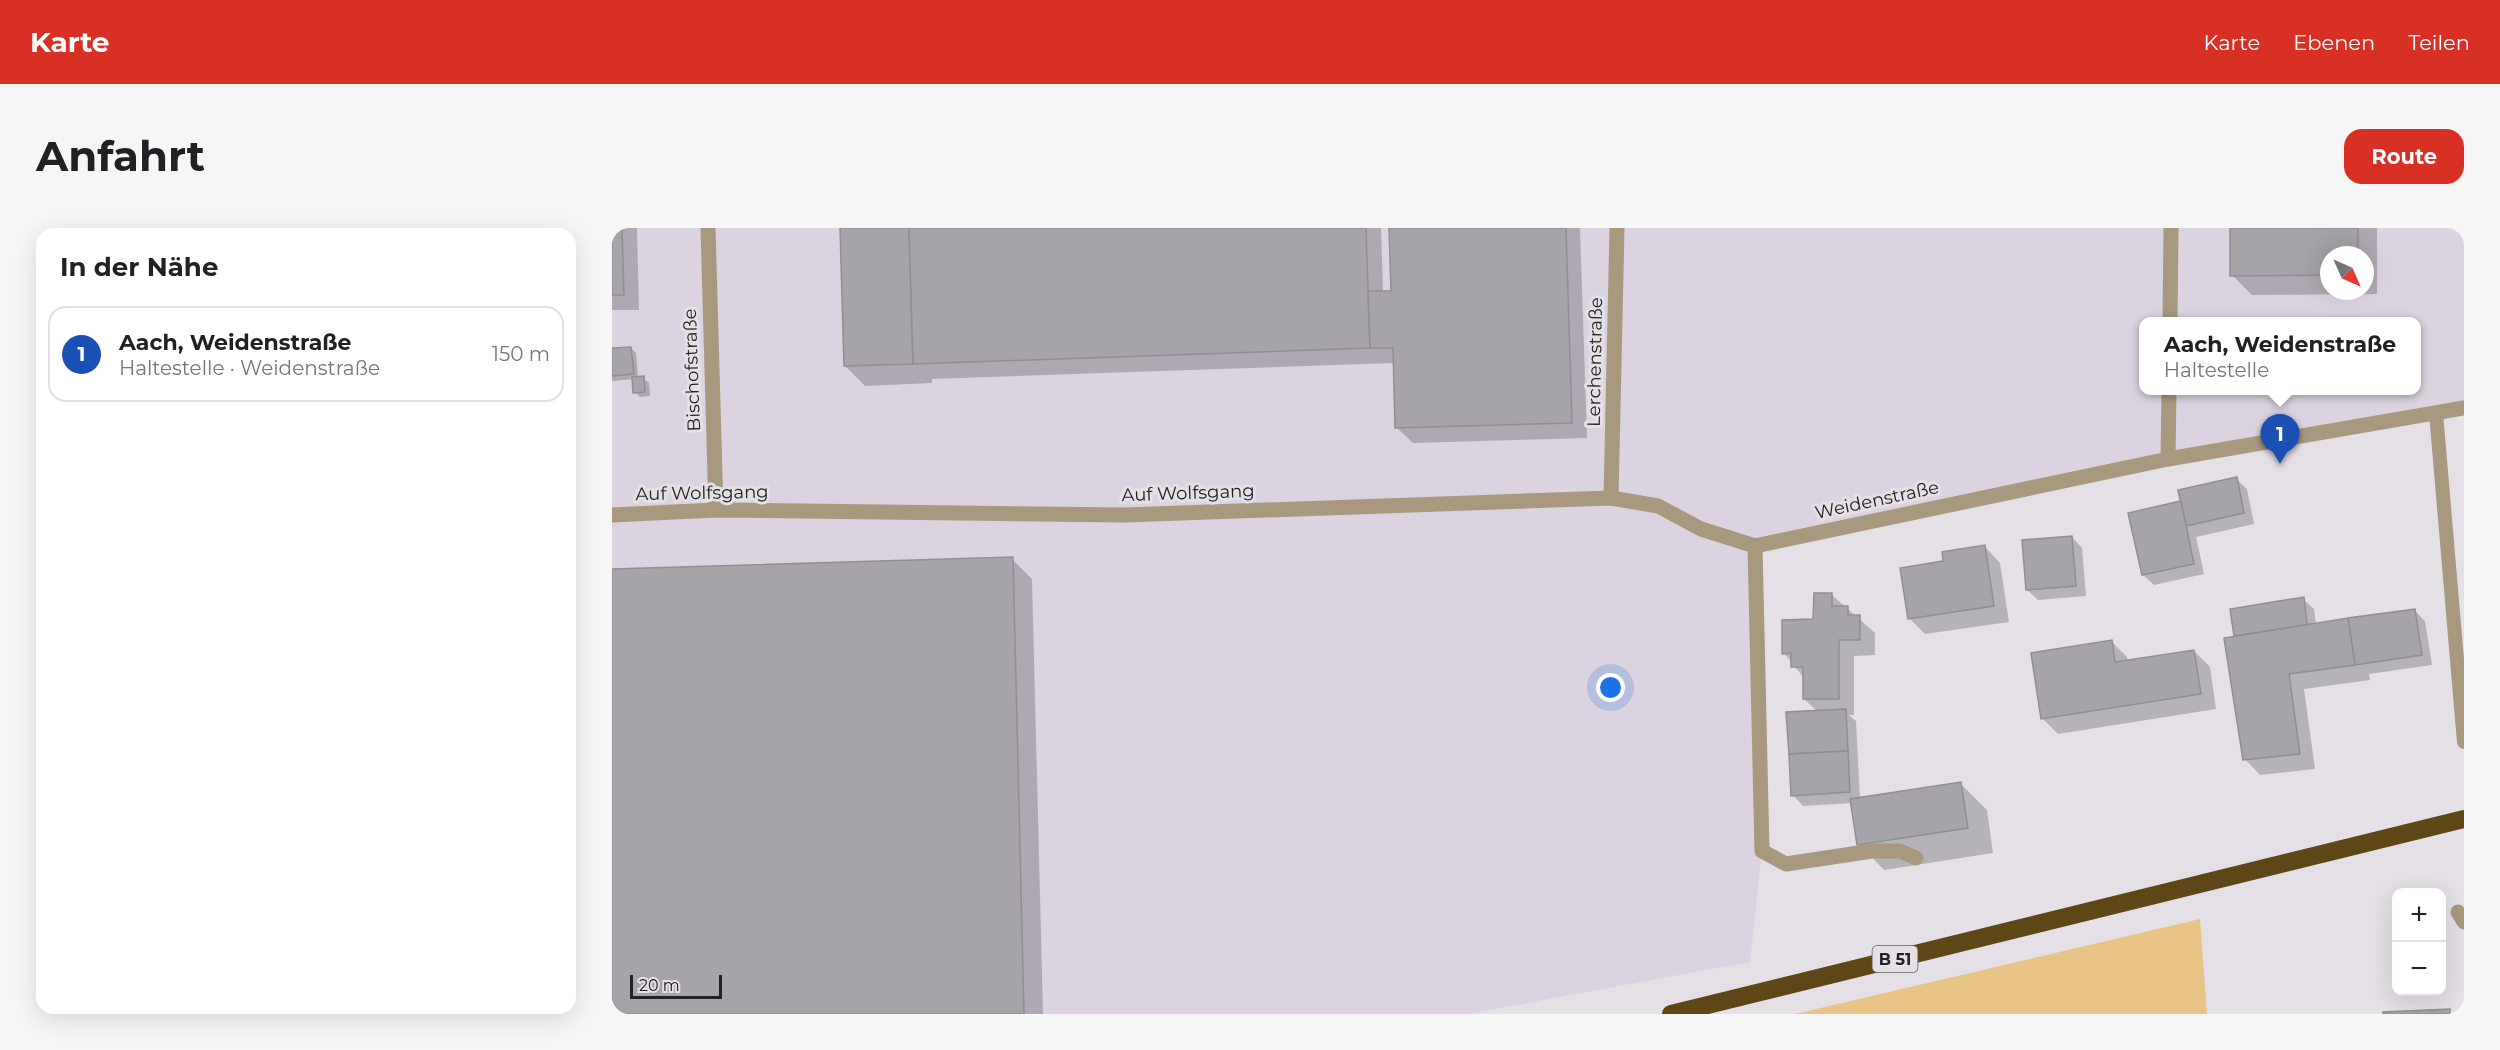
<!DOCTYPE html>
<html lang="de">
<head>
<meta charset="utf-8">
<style>
	:root { --surface:#fff; --page:#f6f6f6; --text:#202124; --muted:#757577; --line:#e0e0e0; --accent:#d93025 }
	body { margin:0; font-family:Montserrat,sans-serif; background:var(--page); color:var(--text) }
	.controls { position:absolute; right:18px; bottom:18px; display:grid; overflow:hidden; border-radius:12px; box-shadow:0 6px 24px #0002 }
	.controls button { width:54px; height:54px; display:grid; place-items:center; padding:0; border:0; border-bottom:2px solid var(--line); background:var(--surface); color:var(--text); font:30px sans-serif }
	.compass { position:absolute; left:1708px; top:18px; width:54px; height:54px; border-radius:50%; background:var(--surface); box-shadow:0 6px 24px #0002; rotate:135deg }
	.scale { position:absolute; left:18px; bottom:15px; width:92px; box-sizing:border-box; padding-left:6px; border:3px solid #232123; border-top:0; font-size:16px; line-height:21px; white-space:nowrap; color:#232123; -webkit-text-stroke:4px #e4e0e6; paint-order:stroke }
	.you { position:absolute; left:999px; top:460px; width:21px; height:21px; margin:-15px; border:4px solid #fff; border-radius:50%; background:#1a73e8; box-shadow:0 0 0 9px #1a73e833 }
	.badge { display:grid; place-items:center; width:39px; height:39px; border-radius:50%; background:var(--accent); color:#fff; font-size:20px; font-weight:700 }
	.pin { position:absolute; translate:-50% -50px; filter:drop-shadow(0 2px 3px #0008) }
	.pin::after { content:''; position:absolute; top:32px; width:21px; height:18px; background:inherit; clip-path:polygon(0 0,100% 0,50% 100%) }
	.popup { position:absolute; left:1527px; top:89px; width:282px; height:78px; box-sizing:border-box; display:grid; place-content:center; border-radius:12px; background:var(--surface); filter:drop-shadow(0 2px 4px #0005); font-size:20px; white-space:nowrap; color:var(--muted) }
	.popup b { font-size:22px; color:var(--text) }
	.popup::after { content:''; position:absolute; left:50%; top:100%; margin-left:-12px; border:12px solid transparent; border-top-color:var(--surface) }
	.list { margin:0; padding:0; list-style:none }
	h2 { display:flex; justify-content:space-between; align-items:center; height:78px; margin:0; padding:0 24px; font-size:26px }
	h2 small { font-size:20px; font-weight:400; color:var(--muted) }
	.list li { display:grid; grid-template-columns:39px 1fr auto; gap:18px; align-items:center; box-sizing:border-box; height:96px; margin:0 12px 12px; padding:0 12px; border:2px solid var(--line); border-radius:18px }
	.list b { display:block; font-size:22px; white-space:nowrap }
	.list p { margin:0; font-size:20px; white-space:nowrap; color:var(--muted) }
	.list em { font-size:20px; font-style:normal; color:var(--muted) }
	.map { position:relative; flex:none; width:1852px; height:786px; overflow:hidden; border-radius:18px }
	header { display:flex; align-items:center; gap:36px; box-sizing:border-box; height:84px; padding:0 30px; background:var(--accent); color:#fff }
	header strong { font-size:28px }
	nav { display:flex; gap:33px; margin-inline-start:auto; font-size:21px }
	.intro { display:flex; align-items:center; justify-content:space-between; box-sizing:border-box; height:144px; padding:0 36px }
	h1 { margin:0; font-size:42px }
	.button { padding:15px 27px; border-radius:18px; background:var(--accent); color:#fff; font-size:21px; font-weight:700 }
	main { display:flex; gap:36px; padding:0 36px }
	aside { flex:1; background:var(--surface); border-radius:18px; box-shadow:0 6px 24px #0002 }
	.map>svg:first-child { display:block }
	.built { fill:#dbd3df; fill-rule:evenodd }
	.green { fill:#e8c586 }
	.shadow { fill:#0003; fill-rule:evenodd }
	.building { fill:#a7a4a9; stroke:#918e93; stroke-width:1.5 }
	.lines { fill:none; stroke-linecap:round; stroke-linejoin:round }
	.lane { stroke:#a7987e; stroke-width:14 }
	.street { stroke:#a7987e; stroke-width:15 }
	.highway { stroke:#5e4616; stroke-width:18 }
	.labels { text-anchor:middle; stroke-width:6; stroke-linejoin:round; paint-order:stroke }
	.shield { fill:#e4e0e6; stroke:#5d5a5e; stroke-width:1.5 }
	.shield-label { font-size:16px; font-weight:bold; fill:#232123 }
	.street-label { font-size:18px; fill:#232123; stroke:#e4e0e6 }
</style>
</head>
<body>
<header>
<strong>Karte</strong>
<nav><a>Karte</a><a>Ebenen</a><a>Teilen</a></nav>
</header>
<div class="intro"><h1>Anfahrt</h1><a class="button">Route</a></div>
<main>
<aside>
<h2>In der Nähe<small></small></h2>
<ul class="list">
<li><span class="badge" style="background:#1a4fb4">1</span><div><b>Aach, Weidenstraße</b><p>Haltestelle · Weidenstraße</p></div><em>150 m</em></li>
</ul>
</aside>
<div class="map">
<svg width="1852" height="786" viewBox="0 0 1852 786">
	<rect width="100%" height="100%" fill="#e4e0e6"/>
	<path class="built" d="M0,0H1852V181L1143,318L1150,623L1138,734L855,786H0ZM1717,27H1753V63H1717ZM1532,94H1804V162H1532Z"/>
	<path class="green" d="M1588,691L1595,786H1183Z"/>
	<g class="shadow">
		<path d="M0,0H25L27,82H0Z"/>
		<path d="M229,0H769L771,64H781L779,0H968L975,210L801,215L785,200L783,135L320,151V155L253,158L233,138Z"/>
		<path d="M1620,0H1765V66L1640,67L1620,47ZM1717,27H1753V63H1717Z"/>
		<path d="M19,120L24,125L26,150H31L37,155L38,168L28,169L23,164L22,151L0,153V121Z"/>
		<path d="M1624,251L1635,261L1642,296L1584,309L1592,346L1542,357L1531,347L1571,275Z"/>
		<path d="M1460,309L1470,320L1474,368L1426,372L1415,362Z"/>
		<path d="M1373,319L1388,335L1397,394L1313,406L1297,390L1333,334Z"/>
		<path d="M400,331L420,351L431,786H0V342Z"/>
		<path d="M1220,367L1263,405V427L1242,428V487H1237L1244,493L1248,571L1349,556L1375,582L1381,625L1272,642L1247,616L1241,575L1191,578L1181,567L1206,484L1192,471V450L1172,425L1203,393Z"/>
		<path d="M1691,371L1702,381L1704,397L1803,383L1813,393L1820,437L1757,446L1758,452L1692,461L1703,541L1648,547L1633,531L1626,409L1623,407Z"/>
		<path d="M1499,413L1515,429L1516,434L1582,423L1598,439L1604,481L1446,506L1430,490Z"/>
	</g>
	<g class="building">
		<path d="M0,0H10L12,67H0Z"/>
		<path d="M228,0H297L301,136L232,138Z"/>
		<path d="M297,0H754L758,120L301,136Z"/>
		<path d="M777,0H954L960,195L783,200L781,120H758L756,63H779Z"/>
		<path d="M1618,0H1746V27H1717V47L1618,48Z"/>
		<path d="M19,119L22,146L0,148V120Z"/>
		<path d="M32,148L33,164L21,165L20,149Z"/>
		<path d="M1625,249L1632,285L1574,298L1566,262Z"/>
		<path d="M1569,273L1582,336L1530,347L1516,285Z"/>
		<path d="M1460,308L1464,358L1414,362L1410,312Z"/>
		<path d="M1373,317L1382,378L1296,391L1288,340L1331,333L1330,324Z"/>
		<path d="M401,329L412,786H0V341Z"/>
		<path d="M1202,365H1220V378H1236V387H1248V412H1227V471H1191V439H1179V425L1170,426V392L1201,391Z"/>
		<path d="M1692,369L1695,397L1622,408L1618,381Z"/>
		<path d="M1803,381L1810,427L1743,437L1736,390Z"/>
		<path d="M1736,390L1743,437L1677,446L1688,526L1631,532L1612,410Z"/>
		<path d="M1500,412L1503,434L1582,422L1589,466L1429,491L1419,425Z"/>
		<path d="M1234,481L1236,523L1177,526L1174,484Z"/>
		<path d="M1236,523L1238,564L1179,568L1177,526Z"/>
		<path d="M1349,554L1356,600L1245,617L1238,571Z"/>
		<path d="M1838,781V786H1771V784Z"/>
	</g>
	<g class="lines">
		<path class="lane" d="M1824,185L1852,514"/>
		<g class="street">
			<path d="M96,0L104,282"/>
			<path d="M1558,94L1559,0"/>
			<path d="M1556,231L1557,162"/>
			<path d="M999,270L1005,0"/>
			<path d="M0,287L104,282L513,287L999,270L1046,278L1089,301L1143,318"/>
			<path d="M1304,630L1288,623H1260L1174,636L1150,623L1143,318L1556,231L1852,180"/>
			<path d="M1846,684L1852,694"/>
		</g>
		<path class="highway" d="M1059,786L1852,591"/>
	</g>
	<g class="labels">
		<rect class="shield" x="1260.5" y="718" width="45" height="26" rx="4.5"/>
		<g class="shield-label">
			<text x="1283" y="737">B 51</text>
		</g>
		<g class="street-label">
			<text transform="translate(983 134) rotate(-89)" y="6">Lerchenstraße</text>
			<text transform="translate(80 142) rotate(-92)" y="6">Bischofstraße</text>
			<text transform="translate(90 265) rotate(-1)" y="6">Auf Wolfsgang</text>
			<text transform="translate(576 265) rotate(-2)" y="6">Auf Wolfsgang</text>
			<text transform="translate(1265 272) rotate(-12)" y="6">Weidenstraße</text>
		</g>
	</g>
</svg>
<div class="controls">
<button>+</button>
<button>−</button>
</div>
<svg class="compass" viewBox="-18 -18 36 36"><path d="M0-13l5 13h-10z" fill="#e53935"/><path d="M0 13l5-13h-10z" fill="#757577"/></svg>
<div class="scale">20 m</div>
<div class="you"></div>
<div class="pin badge" style="left:1668px;top:236px;background:#1a4fb4">1</div>
<div class="popup"><b>Aach, Weidenstraße</b>Haltestelle</div>
</div>
</main>
</body>
</html>
